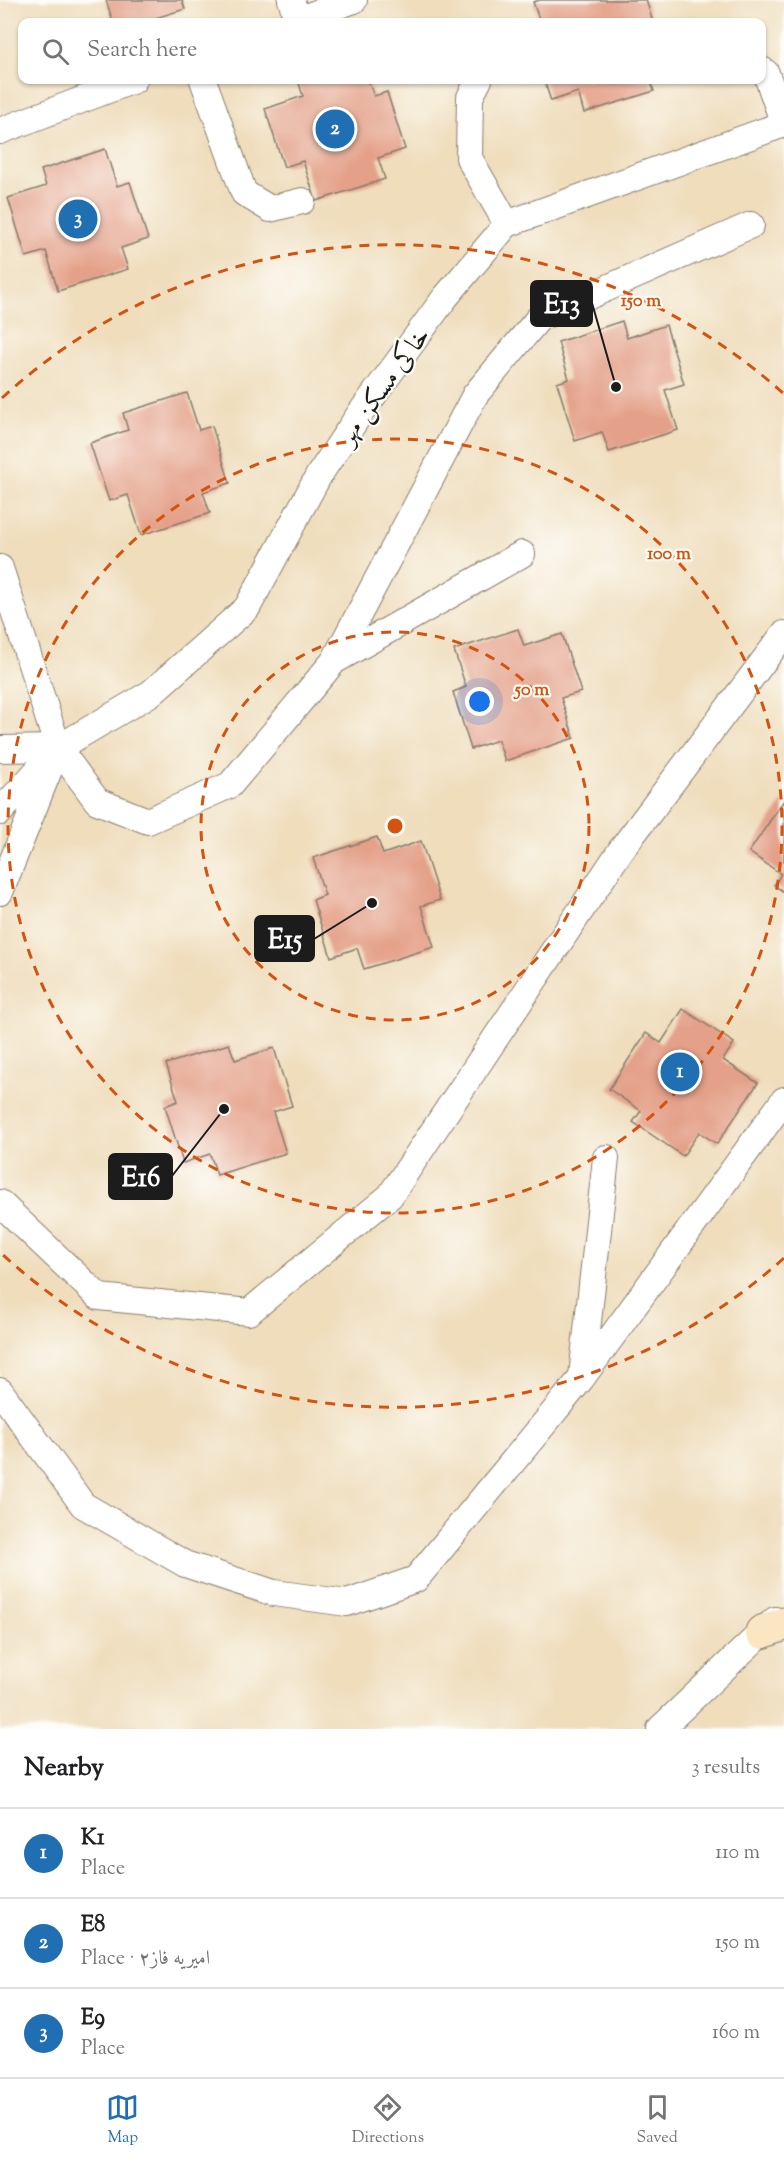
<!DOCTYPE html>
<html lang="en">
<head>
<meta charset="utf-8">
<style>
	:root { --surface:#fff; --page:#f2f2f2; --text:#202124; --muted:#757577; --line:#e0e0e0; --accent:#1f6fb2 }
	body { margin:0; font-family:"Sorts Mill Goudy",Amiri,serif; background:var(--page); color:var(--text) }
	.you { position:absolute; left:480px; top:702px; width:21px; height:21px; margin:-15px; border:4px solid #fff; border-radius:50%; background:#1a73e8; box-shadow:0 0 0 9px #1a73e833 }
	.badge { display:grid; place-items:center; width:39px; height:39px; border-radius:50%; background:var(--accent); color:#fff; font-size:20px; font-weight:700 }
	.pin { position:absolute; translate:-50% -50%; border:3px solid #fff; box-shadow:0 2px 6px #0006 }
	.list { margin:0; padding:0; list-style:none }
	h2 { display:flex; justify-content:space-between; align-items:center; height:78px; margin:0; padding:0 24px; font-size:26px }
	h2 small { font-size:20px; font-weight:400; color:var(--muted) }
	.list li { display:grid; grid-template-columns:39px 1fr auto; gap:18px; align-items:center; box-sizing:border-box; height:90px; padding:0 24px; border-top:2px solid var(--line) }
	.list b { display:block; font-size:22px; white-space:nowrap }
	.list p { margin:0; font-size:20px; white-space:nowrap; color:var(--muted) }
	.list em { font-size:20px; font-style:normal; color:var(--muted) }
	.icon { flex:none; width:33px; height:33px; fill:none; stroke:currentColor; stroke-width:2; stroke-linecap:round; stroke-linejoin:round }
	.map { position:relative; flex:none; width:784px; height:1729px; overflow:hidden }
	.search { position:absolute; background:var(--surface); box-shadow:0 2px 4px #0004; left:18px; right:18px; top:18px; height:66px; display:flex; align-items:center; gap:15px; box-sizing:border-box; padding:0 21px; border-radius:12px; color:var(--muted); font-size:22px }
	.sheet { height:348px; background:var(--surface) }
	nav { display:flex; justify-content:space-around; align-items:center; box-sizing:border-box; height:84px; border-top:2px solid var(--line); background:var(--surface); font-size:16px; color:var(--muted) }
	nav a { display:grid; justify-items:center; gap:3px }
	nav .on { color:var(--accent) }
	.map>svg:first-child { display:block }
	.building { fill:#e4a089 }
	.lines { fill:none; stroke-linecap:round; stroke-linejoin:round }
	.street-casing { stroke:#867c6c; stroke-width:28 }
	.secondary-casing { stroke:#867c6c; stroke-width:35 }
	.street { stroke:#fff; stroke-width:26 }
	.secondary { stroke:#fbe6c4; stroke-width:33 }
	.ring { fill:none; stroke:#d4530e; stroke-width:3; stroke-dasharray:10 8 }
	.labels { text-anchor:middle; stroke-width:4.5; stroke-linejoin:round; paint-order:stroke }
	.street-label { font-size:26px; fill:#1c1c1c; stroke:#fdfcf7 }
	.centre { fill:#d4530e; stroke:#fdfcf7; stroke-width:3 }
	.ring-label { font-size:18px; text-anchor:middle; font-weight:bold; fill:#d4530e; stroke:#fdfcf7; stroke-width:4.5; stroke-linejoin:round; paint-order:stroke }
	.leader { fill:none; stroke:#1c1c1c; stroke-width:2 }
	.callout-dot { fill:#1c1c1c; stroke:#fdfcf7; stroke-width:2 }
	.callout { fill:#1c1c1c; stroke:#1c1c1c; stroke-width:2 }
	.callout-label { font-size:27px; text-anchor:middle; font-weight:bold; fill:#fff }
</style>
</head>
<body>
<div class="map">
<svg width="784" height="1729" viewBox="0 0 784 1729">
	<rect width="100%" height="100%" fill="#fdfcf7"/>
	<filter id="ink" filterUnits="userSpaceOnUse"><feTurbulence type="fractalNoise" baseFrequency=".0167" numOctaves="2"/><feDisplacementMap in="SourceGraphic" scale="12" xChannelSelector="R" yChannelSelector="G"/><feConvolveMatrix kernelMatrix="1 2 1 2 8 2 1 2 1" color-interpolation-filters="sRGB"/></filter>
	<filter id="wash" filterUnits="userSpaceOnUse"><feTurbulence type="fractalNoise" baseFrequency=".008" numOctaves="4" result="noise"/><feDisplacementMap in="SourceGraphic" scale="24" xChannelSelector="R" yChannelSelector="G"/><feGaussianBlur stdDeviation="1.35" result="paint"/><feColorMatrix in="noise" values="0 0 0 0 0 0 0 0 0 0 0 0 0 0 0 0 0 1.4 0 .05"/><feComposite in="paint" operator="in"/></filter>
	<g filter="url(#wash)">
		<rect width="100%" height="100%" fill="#efddbc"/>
		<g id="blocks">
			<g class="building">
				<path d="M106,0H182L185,9L142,22H113Z"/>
				<path d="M540,0H646L653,22H540L533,2Z"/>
				<path d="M298,80H368L374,96L387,92L405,149L378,158L385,179L316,201L303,161L284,167L265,109L303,96Z"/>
				<path d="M544,80H650L654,91L584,113L578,92L551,101Z"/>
				<path d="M105,149L117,186L130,182L148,239L121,248L128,269L58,291L46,251L26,257L8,198L46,186L41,170Z"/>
				<path d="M622,321L627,338L666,325L684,384L665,390L678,430L609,452L602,432L575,441L557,383L569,379L558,342Z"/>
				<path d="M187,393L199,430L212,426L230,483L203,492L210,513L141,535L128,495L109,501L90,443L128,430L123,413Z"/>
				<path d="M518,629L524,646L562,634L581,692L561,698L574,738L505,761L498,740L471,749L453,692L466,687L454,650Z"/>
				<path d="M784,800V892L774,885L781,874L749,852Z"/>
				<path d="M377,837L383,854L421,841L440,900L421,906L434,947L364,969L357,948L331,957L313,900L325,895L313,858Z"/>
				<path d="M683,1009L734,1043L723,1060L758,1083L717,1144L699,1132L683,1156L633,1122L641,1111L609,1089L646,1033L661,1043Z"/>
				<path d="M229,1044L235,1060L274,1048L292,1106L273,1112L286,1153L217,1175L210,1154L183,1163L165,1106L178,1101L166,1064Z"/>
			</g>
		</g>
	</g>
	<g filter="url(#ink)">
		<use href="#blocks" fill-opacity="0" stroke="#867c6c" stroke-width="1.5"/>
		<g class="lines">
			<g class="street-casing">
				<g id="street">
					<path d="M291,0L298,20"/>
					<path d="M291,22L354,0"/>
					<path d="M762,70L766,73L784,124"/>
					<path d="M203,80L244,193L270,209L302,201"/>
					<path d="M479,80L470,97L469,158L507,224"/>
					<path d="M0,131L134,80"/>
					<path d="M0,568L58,748L97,801L148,821L230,785L334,661L522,554"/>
					<path d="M334,661L475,395L539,318L751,225"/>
					<path d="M0,749L58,748"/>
					<path d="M0,812L58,748L151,693L247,608L319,475L359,415L444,299L507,224L784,124"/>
					<path d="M0,892L51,765"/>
					<path d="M0,1203L99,1297L249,1312L390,1196L621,850L784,634"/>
					<path d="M582,1376L606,1158"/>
					<path d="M0,1391L83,1505L185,1564L274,1593L347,1603L416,1579L581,1379L784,1100"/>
					<path d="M660,1729L775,1620"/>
				</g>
			</g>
			<g class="secondary-casing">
				<path id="secondary" d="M762,1632L784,1624"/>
			</g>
			<use href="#street" class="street"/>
			<use href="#secondary" class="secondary"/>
		</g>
	</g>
	<g class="ring">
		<circle cx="395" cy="826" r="194"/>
		<circle cx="395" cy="826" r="387"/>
		<path d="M784 1258A581 581 0 0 1 2 1254M2 398A581 581 0 0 1 784 394"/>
	</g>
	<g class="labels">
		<g class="street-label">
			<text transform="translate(383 385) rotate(-54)" y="9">خاکی مسکن مهر</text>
		</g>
	</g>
	<circle cx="395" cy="826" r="9" class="centre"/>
	<g class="ring-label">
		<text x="641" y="306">150 m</text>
		<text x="669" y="559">100 m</text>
		<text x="532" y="695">50 m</text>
	</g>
	<path class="leader" d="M616 387L592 303M372 903L314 939M224 1109L172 1176"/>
	<g class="callout-dot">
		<circle cx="616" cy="387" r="6"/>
		<circle cx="372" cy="903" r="6"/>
		<circle cx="224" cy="1109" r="6"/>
	</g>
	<g class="callout">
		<rect x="531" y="281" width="61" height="45" rx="6"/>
		<rect x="255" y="916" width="59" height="45" rx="6"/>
		<rect x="109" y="1154" width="63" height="45" rx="6"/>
	</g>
	<g class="callout-label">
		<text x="562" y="313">E13</text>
		<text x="285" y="948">E15</text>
		<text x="141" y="1186">E16</text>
	</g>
</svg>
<div class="you"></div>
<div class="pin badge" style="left:680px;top:1072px">1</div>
<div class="pin badge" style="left:335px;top:129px">2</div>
<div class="pin badge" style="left:78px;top:219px">3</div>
<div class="search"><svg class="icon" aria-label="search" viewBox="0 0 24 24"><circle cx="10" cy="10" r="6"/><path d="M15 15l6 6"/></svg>Search here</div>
</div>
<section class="sheet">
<h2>Nearby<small>3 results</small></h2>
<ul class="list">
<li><span class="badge">1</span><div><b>K1</b><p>Place</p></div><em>110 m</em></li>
<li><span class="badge">2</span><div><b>E8</b><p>Place · امیریه فاز۲</p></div><em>150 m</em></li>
<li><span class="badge">3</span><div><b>E9</b><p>Place</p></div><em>160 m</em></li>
</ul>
</section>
<nav>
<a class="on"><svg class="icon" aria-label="map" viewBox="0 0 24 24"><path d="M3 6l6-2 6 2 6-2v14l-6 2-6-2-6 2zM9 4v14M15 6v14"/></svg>Map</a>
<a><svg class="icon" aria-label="directions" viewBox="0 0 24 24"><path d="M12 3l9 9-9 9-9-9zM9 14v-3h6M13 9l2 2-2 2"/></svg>Directions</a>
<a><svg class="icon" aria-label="saved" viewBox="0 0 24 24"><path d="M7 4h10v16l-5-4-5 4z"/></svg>Saved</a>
</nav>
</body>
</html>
